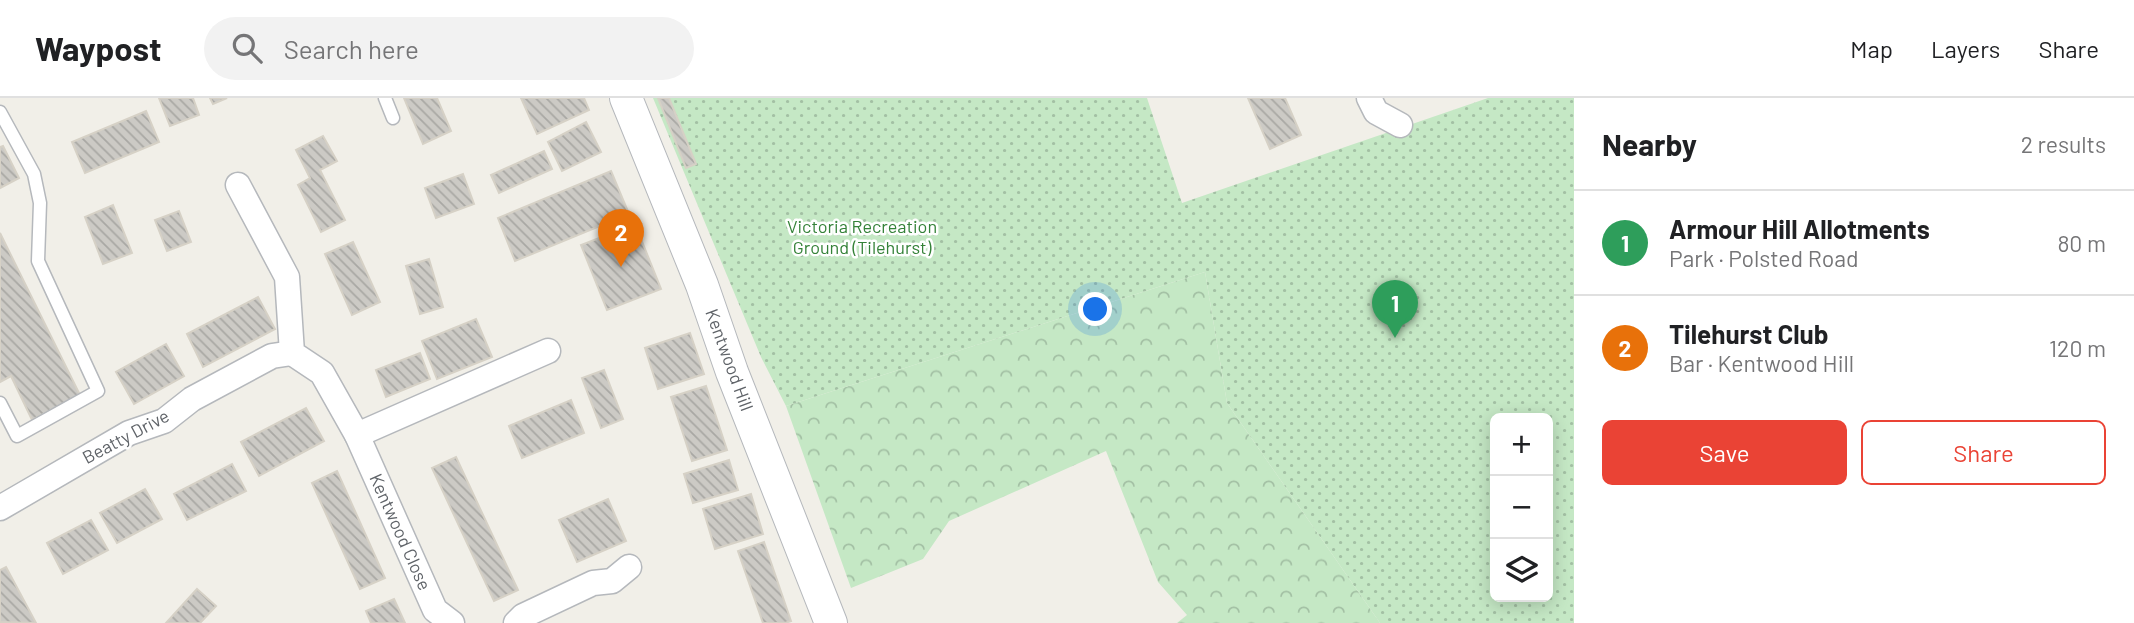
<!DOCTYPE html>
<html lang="en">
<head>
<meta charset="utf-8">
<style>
	:root { --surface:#fff; --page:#f2f2f2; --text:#202124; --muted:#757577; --line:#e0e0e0; --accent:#ea4335 }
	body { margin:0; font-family:Barlow,sans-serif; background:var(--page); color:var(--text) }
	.controls { position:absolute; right:21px; bottom:21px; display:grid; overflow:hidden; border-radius:10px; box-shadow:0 4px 18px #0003 }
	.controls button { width:63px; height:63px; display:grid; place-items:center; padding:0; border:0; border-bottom:2px solid var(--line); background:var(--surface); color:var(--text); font:35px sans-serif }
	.you { position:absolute; left:1096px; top:212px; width:24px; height:24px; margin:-18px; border:5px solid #fff; border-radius:50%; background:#1a73e8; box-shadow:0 0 0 10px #1a73e833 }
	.badge { display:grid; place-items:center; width:46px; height:46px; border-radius:50%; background:var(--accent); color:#fff; font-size:23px; font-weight:700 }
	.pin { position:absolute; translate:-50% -58px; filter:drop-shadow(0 2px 4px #0008) }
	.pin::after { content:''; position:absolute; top:37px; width:24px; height:21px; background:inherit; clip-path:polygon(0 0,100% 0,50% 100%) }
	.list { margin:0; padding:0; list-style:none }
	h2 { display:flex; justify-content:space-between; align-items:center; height:91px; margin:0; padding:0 28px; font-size:30px }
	h2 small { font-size:23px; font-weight:400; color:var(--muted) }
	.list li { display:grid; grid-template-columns:46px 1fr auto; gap:21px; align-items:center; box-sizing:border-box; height:105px; padding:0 28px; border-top:2px solid var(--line) }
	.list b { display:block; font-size:26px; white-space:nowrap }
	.list p { margin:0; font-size:23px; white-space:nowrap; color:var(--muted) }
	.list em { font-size:23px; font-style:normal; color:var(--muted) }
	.actions { display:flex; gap:14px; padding:21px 28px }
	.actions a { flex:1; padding:16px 0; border:2px solid var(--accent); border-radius:10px; text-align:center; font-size:24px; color:var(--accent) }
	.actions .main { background:var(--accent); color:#fff }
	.icon { flex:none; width:38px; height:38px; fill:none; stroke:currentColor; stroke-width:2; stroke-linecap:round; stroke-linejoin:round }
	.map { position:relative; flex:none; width:1574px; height:525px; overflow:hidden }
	header { display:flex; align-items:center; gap:42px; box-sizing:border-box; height:98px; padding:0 35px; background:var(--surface); border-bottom:2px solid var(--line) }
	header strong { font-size:33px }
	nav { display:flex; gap:38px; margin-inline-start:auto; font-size:24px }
	.search { width:490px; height:63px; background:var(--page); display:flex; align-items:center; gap:18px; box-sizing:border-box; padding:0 24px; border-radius:38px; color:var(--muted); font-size:26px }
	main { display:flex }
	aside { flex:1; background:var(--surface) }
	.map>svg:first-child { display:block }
	.forest { fill:url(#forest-crowns) }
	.park { fill:url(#park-dots); fill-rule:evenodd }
	.building { fill:url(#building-back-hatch); stroke:#d6d1c6; stroke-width:2 }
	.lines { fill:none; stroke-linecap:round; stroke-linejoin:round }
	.service-casing { stroke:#b5b8bc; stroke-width:15 }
	.minor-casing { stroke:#b5b8bc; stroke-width:27 }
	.tertiary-casing { stroke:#b5b8bc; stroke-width:34 }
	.service { stroke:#fff; stroke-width:12 }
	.minor { stroke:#fff; stroke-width:24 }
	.tertiary { stroke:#fff; stroke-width:32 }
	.labels { text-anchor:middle; stroke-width:5; stroke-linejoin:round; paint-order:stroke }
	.park-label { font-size:18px; fill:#348238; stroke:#fff }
	.street-label { font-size:18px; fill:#5f6368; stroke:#fff }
</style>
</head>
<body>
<header>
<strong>Waypost</strong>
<div class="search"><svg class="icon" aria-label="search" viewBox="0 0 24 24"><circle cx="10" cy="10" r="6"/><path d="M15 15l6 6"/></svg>Search here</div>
<nav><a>Map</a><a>Layers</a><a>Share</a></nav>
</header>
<main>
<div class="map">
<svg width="1574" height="525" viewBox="0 0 1574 525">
	<defs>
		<pattern id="forest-crowns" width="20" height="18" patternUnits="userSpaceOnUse" patternTransform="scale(1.75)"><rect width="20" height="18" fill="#c5e8c5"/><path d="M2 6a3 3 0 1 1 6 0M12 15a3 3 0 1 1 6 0" fill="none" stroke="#a3c0a4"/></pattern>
		<pattern id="park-dots" width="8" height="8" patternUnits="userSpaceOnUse" patternTransform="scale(1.75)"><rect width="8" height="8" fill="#c5e8c5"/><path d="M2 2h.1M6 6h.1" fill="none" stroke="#a3c0a4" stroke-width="1.8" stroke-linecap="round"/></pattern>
		<pattern id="building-back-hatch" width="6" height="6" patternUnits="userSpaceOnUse" patternTransform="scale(1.75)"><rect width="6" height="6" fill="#cccac5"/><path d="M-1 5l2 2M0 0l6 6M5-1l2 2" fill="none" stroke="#a9a8a4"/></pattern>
	</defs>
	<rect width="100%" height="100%" fill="#f1efe8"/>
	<path class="forest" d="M1205,174L1227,305L1380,525H1177L1187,517L1158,484L1106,353L949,423L923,461L851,490L786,308Z"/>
	<path class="park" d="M653,0H1147L1182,105L1488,0H1574V525H1380L1227,305L1205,174L786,308L761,259ZM1495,320H1548V499H1495Z"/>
	<g class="building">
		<path d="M159,0H193L199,17L170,28Z"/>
		<path d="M210,0H227L213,6Z"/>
		<path d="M404,0H437L451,33L423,46Z"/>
		<path d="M521,0H584L589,12L537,36Z"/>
		<path d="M658,0H669L696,66L686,70Z"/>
		<path d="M1248,0H1285L1301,37L1270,51Z"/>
		<path d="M146,13L159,44L85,75L72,44Z"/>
		<path d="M586,24L601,54L562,73L548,44Z"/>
		<path d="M323,38L337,63L320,72L345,122L321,134L298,87L310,80L296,52Z"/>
		<path d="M3,48L19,80L0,90V49Z"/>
		<path d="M544,53L552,71L499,95L491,77Z"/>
		<path d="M611,73L629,116L515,163L498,120Z"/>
		<path d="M463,76L474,106L436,120L425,90Z"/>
		<path d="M113,107L132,155L103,166L85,119Z"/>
		<path d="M179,113L191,144L167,153L155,122Z"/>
		<path d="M635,126L661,191L607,212L581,147Z"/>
		<path d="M0,135L80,297L32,322L11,278L0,284Z"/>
		<path d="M353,144L380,204L352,217L325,156Z"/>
		<path d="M429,161L443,209L420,216L406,168Z"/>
		<path d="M258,199L275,231L203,269L187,236Z"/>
		<path d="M476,221L492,259L437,281L422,243Z"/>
		<path d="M690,235L704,276L658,291L645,250Z"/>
		<path d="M166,246L184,278L134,306L116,274Z"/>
		<path d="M420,255L430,281L386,299L376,272Z"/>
		<path d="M604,272L623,321L601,330L582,280Z"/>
		<path d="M706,288L727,352L692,363L671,299Z"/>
		<path d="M571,302L584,335L522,360L509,328Z"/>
		<path d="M306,310L324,343L259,378L241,344Z"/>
		<path d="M456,359L518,492L494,503L432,370Z"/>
		<path d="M729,362L738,392L693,405L684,376Z"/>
		<path d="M232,366L246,393L187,422L174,396Z"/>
		<path d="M337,373L385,480L360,491L312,385Z"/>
		<path d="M145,391L162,421L117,445L100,415Z"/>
		<path d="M751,396L763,436L715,451L703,411Z"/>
		<path d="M608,401L626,443L577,464L559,422Z"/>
		<path d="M91,422L108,452L63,476L47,445Z"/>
		<path d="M764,444L791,523L785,525H763L738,453Z"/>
		<path d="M6,469L36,525L0,524V472Z"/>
		<path d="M197,491L216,508L200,525H166Z"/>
		<path d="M394,501L405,525H371L366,513Z"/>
	</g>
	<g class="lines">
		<g class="service-casing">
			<g id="service">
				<path d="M385,0L393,20"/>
				<path d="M0,14L34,76L40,105L38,163L98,293L17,338L0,305"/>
			</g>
		</g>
		<g class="minor-casing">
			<g id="minor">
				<path d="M1369,0L1376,14L1400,27"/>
				<path d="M238,87L287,179L292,255L322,275L357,337L435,512L452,525"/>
				<path d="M357,337L548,253"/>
				<path d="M0,410L129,335L164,323L192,301L272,258L292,255"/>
				<path d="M516,525L523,518L593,485L612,483L629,469"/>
			</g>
		</g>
		<g class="tertiary-casing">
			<path id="tertiary" d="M626,0L702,187L732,274L831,525"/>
		</g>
		<use href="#service" class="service"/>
		<use href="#minor" class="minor"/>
		<use href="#tertiary" class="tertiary"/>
	</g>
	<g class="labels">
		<g class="park-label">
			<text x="862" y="135">Victoria Recreation<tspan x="862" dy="21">Ground (Tilehurst)</tspan></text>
		</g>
		<g class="street-label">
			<text transform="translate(729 262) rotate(70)" y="6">Kentwood Hill</text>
			<text transform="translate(126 339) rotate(-28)" y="6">Beatty Drive</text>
			<text transform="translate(400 434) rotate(66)" y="6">Kentwood Close</text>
		</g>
	</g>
</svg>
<div class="controls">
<button>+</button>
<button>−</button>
<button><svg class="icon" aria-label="layers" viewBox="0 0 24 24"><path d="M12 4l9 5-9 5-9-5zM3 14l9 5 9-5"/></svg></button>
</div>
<div class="you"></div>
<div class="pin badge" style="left:1395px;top:240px;background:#2e9e5b">1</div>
<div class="pin badge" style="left:621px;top:169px;background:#e8710a">2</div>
</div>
<aside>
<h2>Nearby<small>2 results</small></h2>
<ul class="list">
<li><span class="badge" style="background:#2e9e5b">1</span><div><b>Armour Hill Allotments</b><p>Park · Polsted Road</p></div><em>80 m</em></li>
<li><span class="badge" style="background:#e8710a">2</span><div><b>Tilehurst Club</b><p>Bar · Kentwood Hill</p></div><em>120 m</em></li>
</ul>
<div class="actions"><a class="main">Save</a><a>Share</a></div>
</aside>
</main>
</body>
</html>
